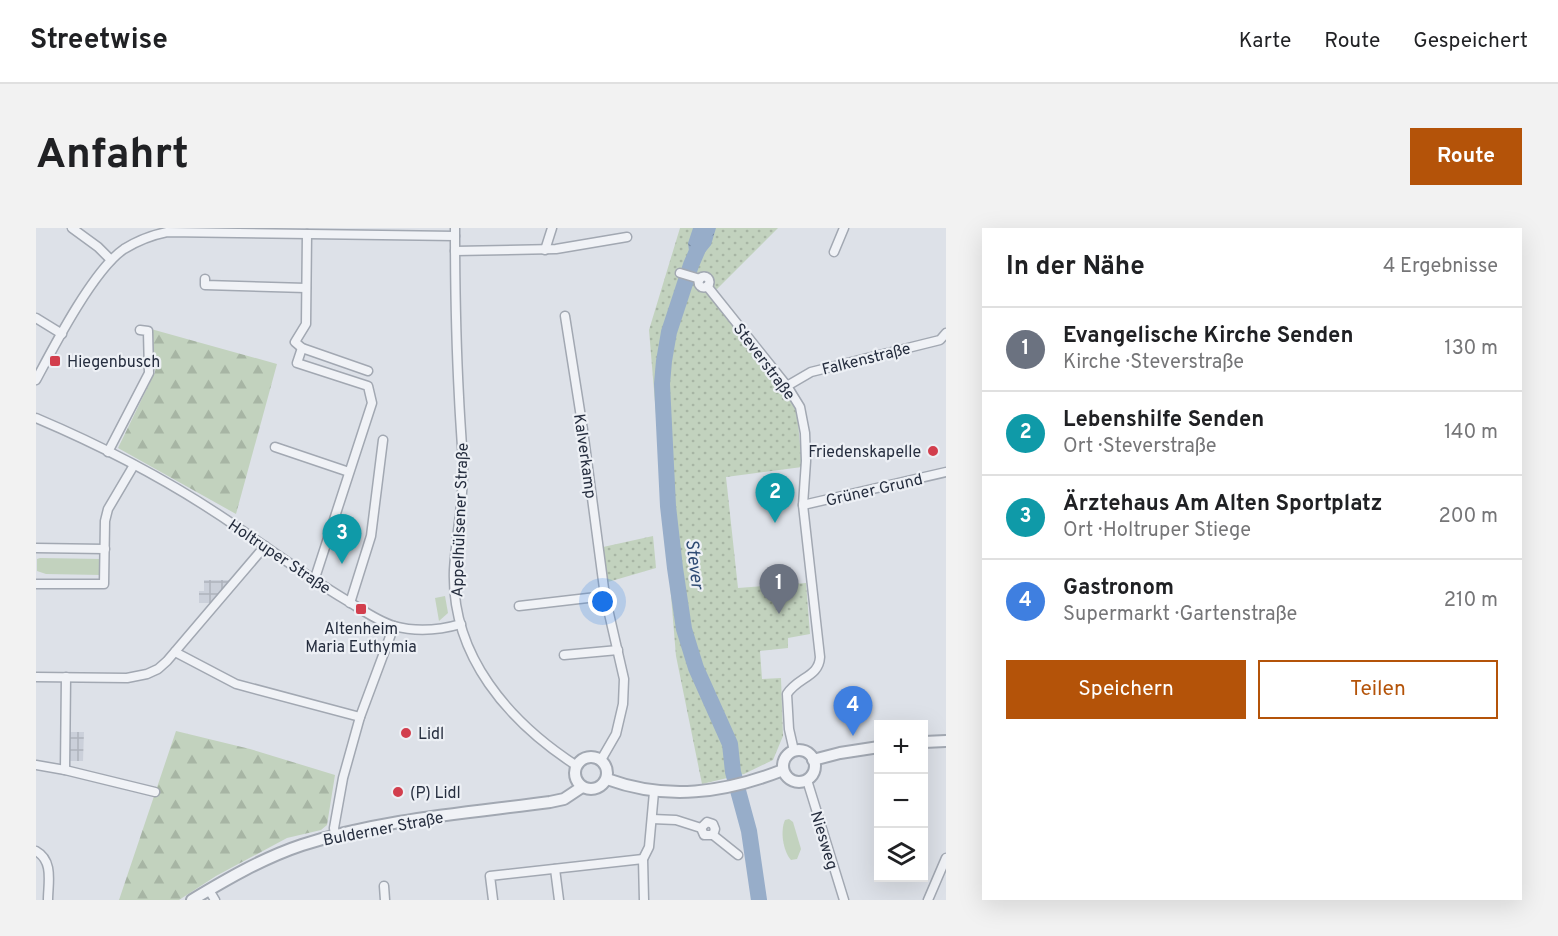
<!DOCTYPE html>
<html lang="de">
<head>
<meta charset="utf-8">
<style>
	:root { --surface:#fff; --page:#f2f2f2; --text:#202124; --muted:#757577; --line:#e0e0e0; --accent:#b45309 }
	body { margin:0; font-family:Overpass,sans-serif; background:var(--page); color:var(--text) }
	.controls { position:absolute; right:18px; bottom:18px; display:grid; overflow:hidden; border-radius:0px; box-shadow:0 6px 24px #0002 }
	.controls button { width:54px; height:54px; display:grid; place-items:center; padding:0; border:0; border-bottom:2px solid var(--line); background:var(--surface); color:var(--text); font:30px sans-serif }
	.you { position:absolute; left:567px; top:374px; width:21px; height:21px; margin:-15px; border:4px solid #fff; border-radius:50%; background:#1a73e8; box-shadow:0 0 0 9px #1a73e833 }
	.badge { display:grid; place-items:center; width:39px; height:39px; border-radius:50%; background:var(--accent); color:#fff; font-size:20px; font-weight:700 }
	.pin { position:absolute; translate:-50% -50px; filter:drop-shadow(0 2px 3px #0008) }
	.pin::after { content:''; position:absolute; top:32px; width:21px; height:18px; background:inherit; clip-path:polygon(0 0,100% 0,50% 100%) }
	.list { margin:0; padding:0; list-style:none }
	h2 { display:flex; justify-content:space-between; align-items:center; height:78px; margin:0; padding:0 24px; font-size:26px }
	h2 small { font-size:20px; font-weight:400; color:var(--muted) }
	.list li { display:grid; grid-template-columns:39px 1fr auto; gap:18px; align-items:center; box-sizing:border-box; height:84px; padding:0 24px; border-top:2px solid var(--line) }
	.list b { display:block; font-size:22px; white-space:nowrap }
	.list p { margin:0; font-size:20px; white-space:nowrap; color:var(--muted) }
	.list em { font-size:20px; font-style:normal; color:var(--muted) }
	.actions { display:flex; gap:12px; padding:18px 24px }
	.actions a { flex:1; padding:14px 0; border:2px solid var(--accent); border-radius:0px; text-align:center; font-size:21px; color:var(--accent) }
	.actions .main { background:var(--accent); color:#fff }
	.icon { flex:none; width:33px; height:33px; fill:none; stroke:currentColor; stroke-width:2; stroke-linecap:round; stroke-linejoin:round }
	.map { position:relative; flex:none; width:910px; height:672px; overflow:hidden; border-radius:0px }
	header { display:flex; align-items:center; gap:36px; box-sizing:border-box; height:84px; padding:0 30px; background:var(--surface); border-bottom:2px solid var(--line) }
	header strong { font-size:28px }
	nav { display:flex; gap:33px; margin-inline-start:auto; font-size:21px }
	.intro { display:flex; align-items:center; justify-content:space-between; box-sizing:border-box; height:144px; padding:0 36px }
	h1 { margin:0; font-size:42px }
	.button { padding:15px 27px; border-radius:0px; background:var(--accent); color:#fff; font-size:21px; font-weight:700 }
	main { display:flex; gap:36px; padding:0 36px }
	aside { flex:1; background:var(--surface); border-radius:0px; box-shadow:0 6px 24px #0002 }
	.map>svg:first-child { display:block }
	.industrial { fill:url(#industrial-grid) }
	.green { fill:#c2d2be }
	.forest { fill:url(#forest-firs) }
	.park { fill:url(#park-dots) }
	.water { fill:url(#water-ripples) }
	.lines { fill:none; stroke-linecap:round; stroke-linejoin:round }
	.river { stroke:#97adc9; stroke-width:16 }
	.minor-casing { stroke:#a2a8b2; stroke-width:11 }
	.tertiary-casing { stroke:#a2a8b2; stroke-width:14 }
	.minor { stroke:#f0f2f6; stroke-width:8 }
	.tertiary { stroke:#f0f2f6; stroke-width:10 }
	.poi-dot { fill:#d23e4d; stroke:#edf0f5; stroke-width:2 }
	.labels { text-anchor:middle; stroke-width:4.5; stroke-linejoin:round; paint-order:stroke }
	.street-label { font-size:16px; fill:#262e3f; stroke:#edf0f5 }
	.poi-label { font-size:16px; fill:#262e3f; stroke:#edf0f5; text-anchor:start }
	.water-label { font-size:18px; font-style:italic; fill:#2f4b74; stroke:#edf0f5 }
</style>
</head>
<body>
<header>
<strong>Streetwise</strong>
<nav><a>Karte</a><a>Route</a><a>Gespeichert</a></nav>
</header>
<div class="intro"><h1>Anfahrt</h1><a class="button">Route</a></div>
<main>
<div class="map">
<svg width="910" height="672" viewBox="0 0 910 672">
	<defs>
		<pattern id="industrial-grid" width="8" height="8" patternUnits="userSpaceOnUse" patternTransform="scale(1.5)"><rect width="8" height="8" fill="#cbd0da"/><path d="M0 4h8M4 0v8" fill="none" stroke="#aeb3bc"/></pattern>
		<pattern id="forest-firs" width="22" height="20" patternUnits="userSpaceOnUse" patternTransform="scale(1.5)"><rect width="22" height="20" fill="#c2d2be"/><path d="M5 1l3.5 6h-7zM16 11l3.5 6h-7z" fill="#a7b5a4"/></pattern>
		<pattern id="park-dots" width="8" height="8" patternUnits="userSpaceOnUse" patternTransform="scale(1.5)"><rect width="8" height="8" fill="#c2d2be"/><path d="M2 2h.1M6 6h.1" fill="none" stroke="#a7b5a4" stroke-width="1.8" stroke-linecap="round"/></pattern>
		<pattern id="water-ripples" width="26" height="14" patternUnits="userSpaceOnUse" patternTransform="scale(1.5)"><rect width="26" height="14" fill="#97adc9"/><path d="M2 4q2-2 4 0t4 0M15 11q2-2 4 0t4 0" fill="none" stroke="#7b8da5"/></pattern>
	</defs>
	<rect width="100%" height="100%" fill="#dde1e8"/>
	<g class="industrial">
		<path d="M168,352H195L175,375H163V363H168Z"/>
		<path d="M32,504H48L47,533H32Z"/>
	</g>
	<g class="green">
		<path d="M4,330L66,331V347L10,346L1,343V331Z"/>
		<path d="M409,368L412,385L403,393L399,370Z"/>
		<path d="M753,591L757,594L765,621L761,631L755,632C747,623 744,603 749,592Z"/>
	</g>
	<g class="forest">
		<path d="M115,101L241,136L200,286L82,220L119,144Z"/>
		<path d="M140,503L214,521L299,547L291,597L285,602L251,610L180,648L143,672H83Z"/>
	</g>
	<g class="park">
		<path d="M644,0H742L675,67L746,157L761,184L766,239L690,249L702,360L770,355L774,406L752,410V420L724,423L726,451L745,450L747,508L737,532L708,546L666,556L640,428L613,102Z"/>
		<path d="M617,308L620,340L572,354L567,319Z"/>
	</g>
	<path class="water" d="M657,0H680L675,17L666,28L662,39L650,35L653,23L652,15Z"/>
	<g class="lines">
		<path class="river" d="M671,0L655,37L633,104L628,133L626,156L632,278L639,340L648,401L660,440L694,516L697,544L713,603L723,672"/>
		<g class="minor-casing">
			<g id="minor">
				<path d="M36,0L62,19L75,32"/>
				<path d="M419,0C419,56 420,113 423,169C424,192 426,215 427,237C428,272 420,307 418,342C415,428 473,494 541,538"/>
				<path d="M271,6L270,96L259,114L266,120L332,143"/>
				<path d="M509,22L516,0"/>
				<path d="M419,23L520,21L591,9"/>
				<path d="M798,24L808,0"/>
				<path d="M644,45L664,51"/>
				<circle cx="668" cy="54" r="5.5"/>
				<path d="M169,51V57L270,60"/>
				<path d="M671,58L751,158L764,179L769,205L770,233L767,277L784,429C783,449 762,449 751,466L753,501L758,523"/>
				<path d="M529,88L547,202L569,368L588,451L587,476L580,506L565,532"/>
				<path d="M0,90L26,106"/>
				<path d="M266,120L261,135L332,158L336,175L278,353"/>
				<path d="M0,152C18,118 58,41 88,21C101,13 116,7 131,4L419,8"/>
				<path d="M751,158L775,144L904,112L910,105"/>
				<path d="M0,190C71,220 141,257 204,301C239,325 273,350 310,372C325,381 341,393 358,398C380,404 404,402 425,396"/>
				<path d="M239,219L313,244"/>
				<path d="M72,224L113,145L112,103L104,102"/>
				<path d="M767,277L910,244"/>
				<path d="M0,320L69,321"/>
				<path d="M0,356H68L69,293L72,281L98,237"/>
				<path d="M314,375L335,308L347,212"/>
				<path d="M483,378L569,368"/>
				<path d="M139,424L200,456L324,489"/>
				<path d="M528,427L582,422"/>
				<path d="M0,449L91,450L111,446L122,441L131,433L229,318"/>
				<path d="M0,537L29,542L119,564"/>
				<path d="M29,542L30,449"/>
				<path d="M771,552L808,672"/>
				<path d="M616,591L640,592L665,600L668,607H677L702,627"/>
				<path d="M665,600L671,594L677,596L679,601L677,607"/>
				<path d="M299,608L298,600L307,550L324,489L358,398"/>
				<path d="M0,623C18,633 12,655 12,672"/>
				<path d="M519,641L523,672"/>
				<path d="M348,658L349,672"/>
				<path d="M173,662L179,672"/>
				<path d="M457,672L454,648L607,631"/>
				<path d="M608,672L607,631L613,619L618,564"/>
				<path d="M892,672L910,630"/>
			</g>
		</g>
		<g class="tertiary-casing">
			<g id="tertiary">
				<path d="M888,514L910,513"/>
				<circle cx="763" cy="538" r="16"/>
				<circle cx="555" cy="545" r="16"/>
				<path d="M777,532L804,525L843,519"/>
				<path d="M571,551C631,573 688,565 747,542"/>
				<path d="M156,672C191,651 227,630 266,617C346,591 432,585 514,574L528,571L546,559"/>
			</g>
		</g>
		<use href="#minor" class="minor"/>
		<use href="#tertiary" class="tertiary"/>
	</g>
	<g class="poi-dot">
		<rect x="13" y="127" width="12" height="12" rx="3"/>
		<circle cx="897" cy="223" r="6"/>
		<rect x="319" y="375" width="12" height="12" rx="3"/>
		<circle cx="370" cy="505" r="6"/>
		<circle cx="362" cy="564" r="6"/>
	</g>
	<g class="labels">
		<g class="street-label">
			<text transform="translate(830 130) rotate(-14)" y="6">Falkenstraße</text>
			<text transform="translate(729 133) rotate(53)" y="6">Steverstraße</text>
			<text transform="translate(550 228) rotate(82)" y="6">Kalverkamp</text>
			<text transform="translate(838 261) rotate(-13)" y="6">Grüner Grund</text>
			<text transform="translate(423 292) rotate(-88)" y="6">Appelhülsener Straße</text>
			<text transform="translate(244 328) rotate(34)" y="6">Holtruper Straße</text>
			<text transform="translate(347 600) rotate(-11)" y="6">Bulderner Straße</text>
			<text transform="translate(789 612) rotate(73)" y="6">Niesweg</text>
		</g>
		<g class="poi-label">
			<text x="31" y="139">Hiegenbusch</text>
			<text x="885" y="229" text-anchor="end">Friedenskapelle</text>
			<text x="325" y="406" text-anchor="middle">Altenheim<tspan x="325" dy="18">Maria Euthymia</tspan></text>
			<text x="382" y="511">Lidl</text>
			<text x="374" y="570">(P) Lidl</text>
		</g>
		<g class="water-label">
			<text transform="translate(659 336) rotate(83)" y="6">Stever</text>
		</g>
	</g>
</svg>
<div class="controls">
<button>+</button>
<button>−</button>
<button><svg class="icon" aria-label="layers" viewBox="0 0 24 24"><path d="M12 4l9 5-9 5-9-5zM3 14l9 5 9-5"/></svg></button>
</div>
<div class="you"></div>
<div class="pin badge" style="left:743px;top:386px;background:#6b7280">1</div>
<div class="pin badge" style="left:739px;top:295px;background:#0f9aa8">2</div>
<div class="pin badge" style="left:306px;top:336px;background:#0f9aa8">3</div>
<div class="pin badge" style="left:817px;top:508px;background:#3f7fe0">4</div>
</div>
<aside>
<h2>In der Nähe<small>4 Ergebnisse</small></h2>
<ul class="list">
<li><span class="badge" style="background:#6b7280">1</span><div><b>Evangelische Kirche Senden</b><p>Kirche · Steverstraße</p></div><em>130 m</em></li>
<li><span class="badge" style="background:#0f9aa8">2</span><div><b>Lebenshilfe Senden</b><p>Ort · Steverstraße</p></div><em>140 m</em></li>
<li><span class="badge" style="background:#0f9aa8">3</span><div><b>Ärztehaus Am Alten Sportplatz</b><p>Ort · Holtruper Stiege</p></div><em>200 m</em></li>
<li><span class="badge" style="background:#3f7fe0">4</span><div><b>Gastronom</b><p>Supermarkt · Gartenstraße</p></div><em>210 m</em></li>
</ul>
<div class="actions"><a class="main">Speichern</a><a>Teilen</a></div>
</aside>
</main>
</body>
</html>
